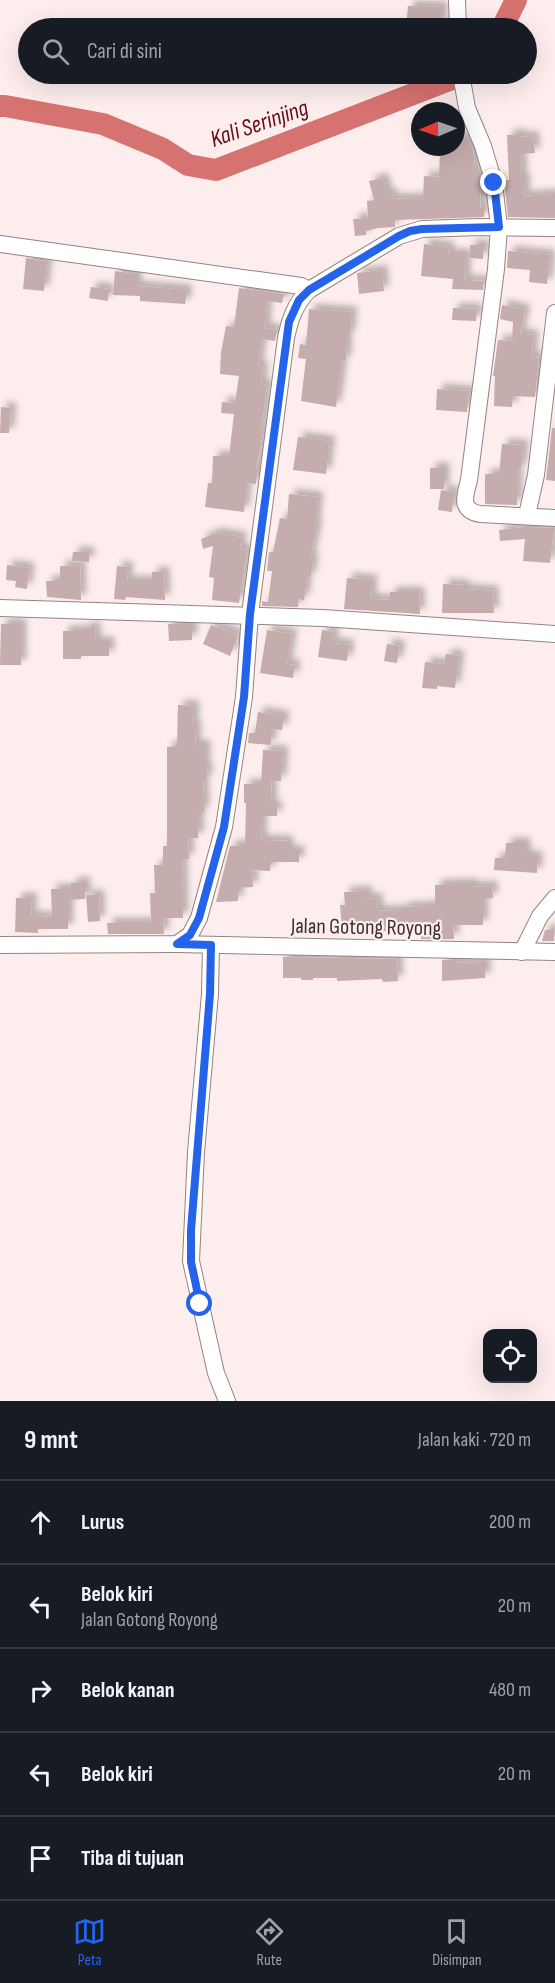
<!DOCTYPE html>
<html lang="id">
<head>
<meta charset="utf-8">
<style>
	:root { --surface:#171b24; --page:#20242c; --text:#f1f3f6; --muted:#9ea1a6; --line:#363941; --accent:#2563eb }
	body { margin:0; font-family:"Sofia Sans Condensed",sans-serif; background:var(--page); color:var(--text) }
	.controls { position:absolute; right:18px; bottom:18px; display:grid; overflow:hidden; border-radius:12px; box-shadow:0 6px 24px #0002 }
	.controls button { width:54px; height:54px; display:grid; place-items:center; padding:0; border:0; border-bottom:2px solid var(--line); background:var(--surface); color:var(--text); font:30px sans-serif }
	.compass { position:absolute; left:411px; top:102px; width:54px; height:54px; border-radius:50%; background:var(--surface); box-shadow:0 6px 24px #0002; rotate:268deg }
	.stop { position:absolute; width:18px; height:18px; margin:-14px; border:4px solid #2563eb; border-radius:50%; background:#fff }
	.stop.end { background:#2563eb; border-color:#fff; box-shadow:0 2px 6px #0008 }
	.list { margin:0; padding:0; list-style:none }
	h2 { display:flex; justify-content:space-between; align-items:center; height:78px; margin:0; padding:0 24px; font-size:26px }
	h2 small { font-size:20px; font-weight:400; color:var(--muted) }
	.list li { display:grid; grid-template-columns:39px 1fr auto; gap:18px; align-items:center; box-sizing:border-box; height:84px; padding:0 24px; border-top:2px solid var(--line) }
	.list b { display:block; font-size:22px; white-space:nowrap }
	.list p { margin:0; font-size:20px; white-space:nowrap; color:var(--muted) }
	.list em { font-size:20px; font-style:normal; color:var(--muted) }
	.icon { flex:none; width:33px; height:33px; fill:none; stroke:currentColor; stroke-width:2; stroke-linecap:round; stroke-linejoin:round }
	.map { position:relative; flex:none; width:555px; height:1401px; overflow:hidden }
	.search { position:absolute; background:var(--surface); box-shadow:0 6px 24px #0002; left:18px; right:18px; top:18px; height:66px; display:flex; align-items:center; gap:15px; box-sizing:border-box; padding:0 21px; border-radius:33px; color:var(--muted); font-size:22px }
	.sheet { height:498px; background:var(--surface) }
	nav { display:flex; justify-content:space-around; align-items:center; box-sizing:border-box; height:84px; border-top:2px solid var(--line); background:var(--surface); font-size:16px; color:var(--muted) }
	nav a { display:grid; justify-items:center; gap:3px }
	nav .on { color:var(--accent) }
	.map>svg:first-child { display:block }
	.lines { fill:none; stroke-linecap:round; stroke-linejoin:round }
	.river { stroke:#d67371; stroke-width:22 }
	.building { fill:#c4adac; filter:url(#shadow) }
	.minor-casing { stroke:#978281; stroke-width:18 }
	.minor { stroke:#fff; stroke-width:16 }
	.route { stroke:#2563eb; stroke-width:8 }
	.labels { text-anchor:middle; stroke-width:4.5; stroke-linejoin:round; paint-order:stroke }
	.street-label { font-size:22px; fill:#3a3130; stroke:#fdeeed }
	.water-label { font-size:24px; font-style:italic; fill:#680c16; stroke:#fdeeed }
</style>
</head>
<body>
<div class="map">
<svg width="555" height="1401" viewBox="0 0 555 1401">
	<defs>
		<filter id="shadow"><feDropShadow dx="5.5" dy="-5.5" stdDeviation="3" flood-color="#0004"/></filter>
	</defs>
	<rect width="100%" height="100%" fill="#fdeeed"/>
	<g class="lines">
		<g class="river">
			<path d="M502,28L516,0"/>
			<path d="M0,106H5L103,124L163,149L188,165L216,170L465,74"/>
		</g>
	</g>
	<g class="building">
		<path d="M408,6L442,7L441,28H406Z"/>
		<path d="M520,134V137L533,136L535,153L521,154L522,180H525L524,196L555,194V218L508,217L505,190L506,180H509L507,135Z"/>
		<path d="M456,138H468L473,150L475,169H477L476,179H481L480,208H485L484,217L395,220V227L378,228L366,231V235L355,236L353,219L368,218L367,201L374,200L369,181L383,178L387,194H392L393,199L423,198L424,176L439,177L440,147H456Z"/>
		<path d="M424,244L449,247L448,254H466L465,280L484,281L483,290L452,289L453,279L421,276Z"/>
		<path d="M470,245H484L483,259L469,258Z"/>
		<path d="M508,251L550,255L547,284L529,282L530,270L507,268Z"/>
		<path d="M26,258L47,261L44,291L23,289Z"/>
		<path d="M382,270L384,291L359,294L357,273Z"/>
		<path d="M115,271L136,274V286L187,290L185,304L140,301V296L113,295Z"/>
		<path d="M91,287L109,289L108,301L89,298Z"/>
		<path d="M239,288L284,294L282,303L267,301L265,328L277,330L275,341L262,339L258,366L263,367L261,384L267,385L261,433H263L256,468L258,469L256,484L247,483L244,512L205,507L208,483H212L213,456H229L234,414L221,413L222,402L235,403L239,376L220,374L221,352L226,326L234,327Z"/>
		<path d="M502,305L525,310L520,334L533,335L532,357L539,358L535,397L513,396L512,407L494,406L495,376H493L498,340L512,341L513,322L500,319Z"/>
		<path d="M453,308L477,309L476,321L452,320Z"/>
		<path d="M309,309L352,312L350,335H347L346,361L342,360L336,407L301,401L306,359L298,358L300,344L306,345Z"/>
		<path d="M437,389L469,391L467,412L436,410Z"/>
		<path d="M1,407L11,408L9,433H0Z"/>
		<path d="M552,428H555V481L546,480Z"/>
		<path d="M298,437L330,441L326,474L293,470Z"/>
		<path d="M502,444L523,445L521,469L517,468V505L485,504V474H499Z"/>
		<rect x="430" y="468" width="14" height="21"/>
		<path d="M441,490L454,492L452,512L438,510Z"/>
		<path d="M289,494L318,497L315,525H317L310,558H313L311,577L307,576L304,600L299,599L298,607L262,606V601L268,602L272,571H267L269,552H273L280,518L287,519Z"/>
		<path d="M526,527L554,528L550,563L523,561L525,539L500,541L499,530Z"/>
		<path d="M216,533L241,537L240,549L247,550L239,603L212,600L214,578L209,577L213,546L203,549L201,539Z"/>
		<path d="M73,552H89V562L72,561Z"/>
		<path d="M7,565L29,568L27,589L15,587L16,581L6,580Z"/>
		<path d="M80,565L81,600L47,597L46,581H60V566Z"/>
		<path d="M117,566L128,567L127,581H152V572H164L165,600L126,597L125,600L114,599Z"/>
		<path d="M347,578L372,580L371,599L390,600V592H419L420,614L344,609Z"/>
		<path d="M443,584L464,585V589L493,591L494,613H442Z"/>
		<path d="M1,624H21V665H0Z"/>
		<path d="M168,624H192V640L169,641Z"/>
		<path d="M211,625L238,635L230,656L203,644Z"/>
		<path d="M95,627L96,642H109V656H81V659H63V631H84V628Z"/>
		<path d="M267,630L292,634L287,664L295,665L293,678L260,673Z"/>
		<path d="M322,630L334,632L332,643L349,645L347,661L318,657Z"/>
		<path d="M387,644L400,646L397,663L384,661Z"/>
		<path d="M446,654L459,656L455,688L437,686V689L422,688L425,662L444,664Z"/>
		<path d="M178,705L194,706L193,726H196L195,745H205V769L208,770L206,781L203,780L204,812H199L198,838H188L189,859H182L183,918H163L164,934H108L107,923H151L150,893H155L154,865H163V846H167V747L177,746Z"/>
		<path d="M258,712L284,716L282,730L272,729L271,745L248,743L249,733H255Z"/>
		<path d="M263,750L283,751L281,781H271L272,807H277V816H262L261,840L288,841V851H299V862H271L270,871L252,870L253,887L238,888V901L216,902L230,846L245,845L246,803H244V784H261Z"/>
		<path d="M506,843H525V856H537V873L494,870L495,858H505Z"/>
		<path d="M85,882V899L68,900V929H38V933L15,932L16,898H32L31,916L52,917L51,889H71V883Z"/>
		<path d="M455,884H473V887L492,886L493,898L483,899V925H453L454,939H421V933H404V930L371,932V928L342,929L340,905H345L344,892L367,891V899L377,898L378,911L403,910V907L435,906V885Z"/>
		<path d="M86,895H99L100,921L88,922Z"/>
		<path d="M554,929V941H542L545,930Z"/>
		<path d="M283,957L397,959L398,981L383,982L382,979L337,981V978H313V980H301V978H283Z"/>
		<path d="M442,960H456V963L485,962V978L442,981Z"/>
	</g>
	<g class="lines">
		<g class="minor-casing">
			<g id="minor">
				<path d="M457,0L458,28"/>
				<path d="M461,74L467,108L483,146L494,183L499,227L496,269L469,480C465,496 459,510 480,514L555,518"/>
				<path d="M0,244L301,286L309,290"/>
				<path d="M527,515L536,475L555,313"/>
				<path d="M0,608L323,618L555,634"/>
				<path d="M177,944L555,952"/>
				<path d="M0,945L177,944L190,935L199,918L224,827L244,697L250,614L286,338C290,319 295,304 309,290L399,236L422,229L478,227L555,228"/>
				<path d="M211,945L210,994L196,1152L191,1261L216,1373L227,1401"/>
				<path d="M522,952L540,916L555,898"/>
			</g>
		</g>
		<use href="#minor" class="minor"/>
	</g>
	<g class="lines">
		<path class="route" d="M200,1304L191,1262V1230L210,994L211,945L177,944L190,935L199,918L224,827L244,697L250,614L289,322L299,300L309,290L399,236L410,231L422,229L499,227L494,183"/>
	</g>
	<g class="labels">
		<g class="street-label">
			<text transform="translate(366 926) rotate(1)" y="8">Jalan Gotong Royong</text>
		</g>
		<g class="water-label">
			<text transform="translate(259 123) rotate(-19)" y="8">Kali Serinjing</text>
		</g>
	</g>
</svg>
<div class="controls">
<button><svg class="icon" aria-label="locate" viewBox="0 0 24 24"><circle cx="12" cy="12" r="6"/><path d="M12 2v4M12 18v4M2 12h4M18 12h4"/></svg></button>
</div>
<svg class="compass" viewBox="-18 -18 36 36"><path d="M0-13l5 13h-10z" fill="#e53935"/><path d="M0 13l5-13h-10z" fill="#9ea1a6"/></svg>
<div class="stop" style="left:200px;top:1304px"></div>
<div class="stop end" style="left:494px;top:183px"></div>
<div class="search"><svg class="icon" aria-label="search" viewBox="0 0 24 24"><circle cx="10" cy="10" r="6"/><path d="M15 15l6 6"/></svg>Cari di sini</div>
</div>
<section class="sheet">
<h2>9 mnt<small>Jalan kaki · 720 m</small></h2>
<ul class="list">
<li><svg class="icon" aria-label="ahead" viewBox="0 0 24 24"><path d="M12 20V5M6 11l6-6 6 6"/></svg><div><b>Lurus</b></div><em>200 m</em></li>
<li><svg class="icon" aria-label="left" viewBox="0 0 24 24"><path d="M17 20v-9H6M10 6l-5 5 5 5"/></svg><div><b>Belok kiri</b><p>Jalan Gotong Royong</p></div><em>20 m</em></li>
<li><svg class="icon" aria-label="right" viewBox="0 0 24 24"><path d="M7 20v-9h11M14 6l5 5-5 5"/></svg><div><b>Belok kanan</b></div><em>480 m</em></li>
<li><svg class="icon" aria-label="left" viewBox="0 0 24 24"><path d="M17 20v-9H6M10 6l-5 5 5 5"/></svg><div><b>Belok kiri</b></div><em>20 m</em></li>
<li><svg class="icon" aria-label="arrive" viewBox="0 0 24 24"><path d="M6 21V4h12l-3 4 3 4H6"/></svg><div><b>Tiba di tujuan</b></div></li>
</ul>
</section>
<nav>
<a class="on"><svg class="icon" aria-label="map" viewBox="0 0 24 24"><path d="M3 6l6-2 6 2 6-2v14l-6 2-6-2-6 2zM9 4v14M15 6v14"/></svg>Peta</a>
<a><svg class="icon" aria-label="directions" viewBox="0 0 24 24"><path d="M12 3l9 9-9 9-9-9zM9 14v-3h6M13 9l2 2-2 2"/></svg>Rute</a>
<a><svg class="icon" aria-label="saved" viewBox="0 0 24 24"><path d="M7 4h10v16l-5-4-5 4z"/></svg>Disimpan</a>
</nav>
</body>
</html>
